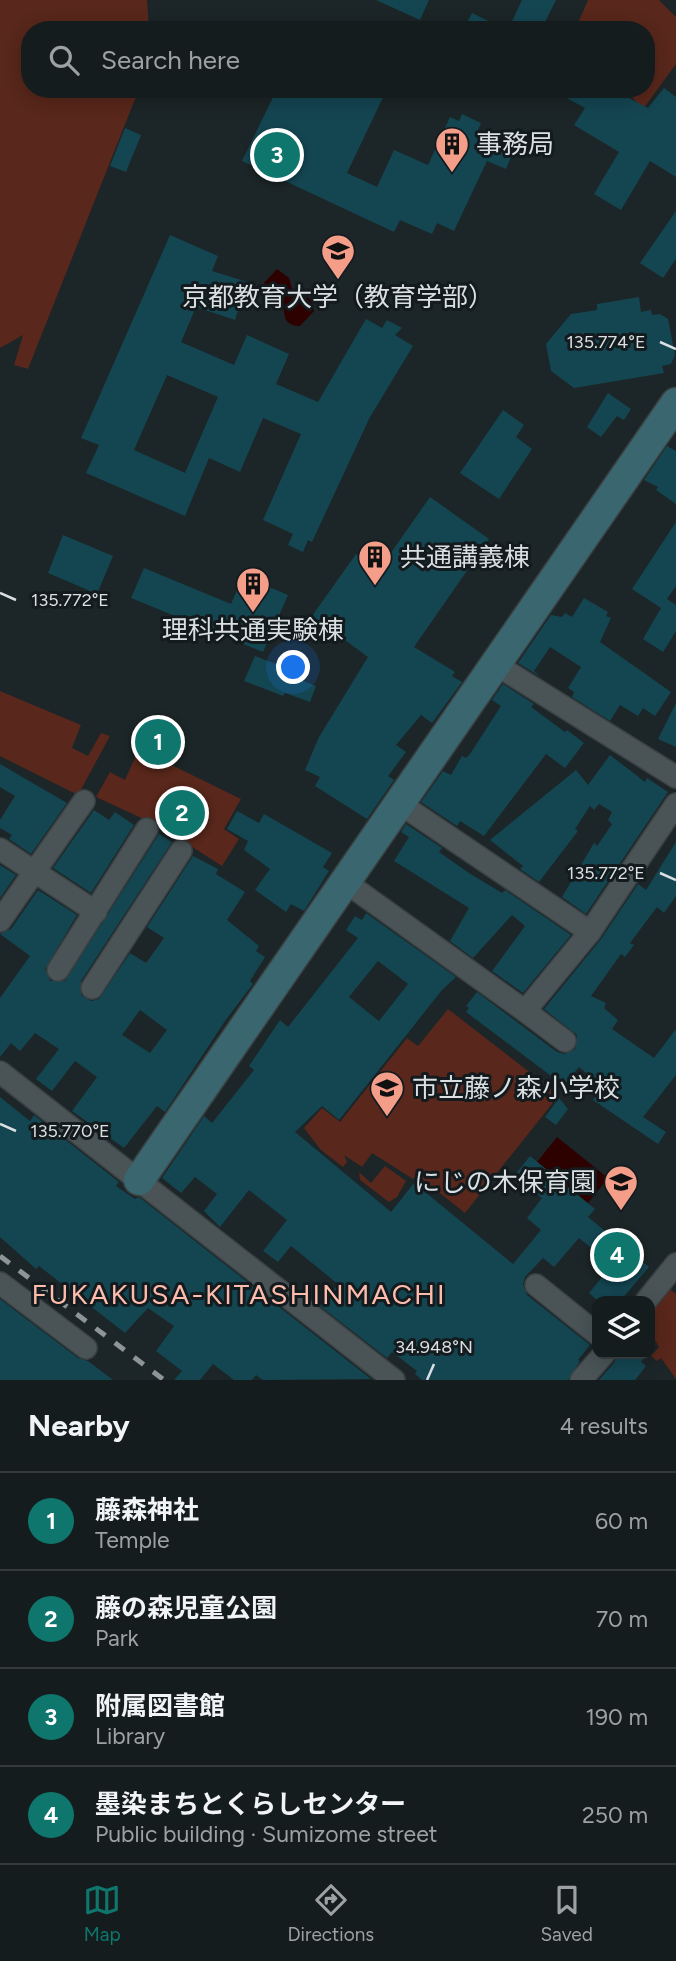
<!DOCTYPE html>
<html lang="en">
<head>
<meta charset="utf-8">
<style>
	:root { --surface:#151c1d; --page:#1e2526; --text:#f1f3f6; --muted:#9da1a4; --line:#343a3b; --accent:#0f766e }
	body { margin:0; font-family:Figtree,"Noto Sans JP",sans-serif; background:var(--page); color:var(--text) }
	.controls { position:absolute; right:21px; bottom:21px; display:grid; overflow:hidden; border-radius:14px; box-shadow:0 4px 18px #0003 }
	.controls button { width:63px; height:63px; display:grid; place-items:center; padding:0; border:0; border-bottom:2px solid var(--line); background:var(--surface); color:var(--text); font:35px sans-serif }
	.you { position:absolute; left:294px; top:668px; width:24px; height:24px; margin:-18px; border:5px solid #fff; border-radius:50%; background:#1a73e8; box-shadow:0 0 0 10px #1a73e833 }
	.badge { display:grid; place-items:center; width:46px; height:46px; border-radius:50%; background:var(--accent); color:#fff; font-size:23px; font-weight:700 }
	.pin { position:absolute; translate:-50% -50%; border:4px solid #fff; box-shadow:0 2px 7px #0006 }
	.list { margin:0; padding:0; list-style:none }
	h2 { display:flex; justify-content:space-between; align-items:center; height:91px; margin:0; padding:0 28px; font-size:30px }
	h2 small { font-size:23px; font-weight:400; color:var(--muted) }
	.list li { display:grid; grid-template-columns:46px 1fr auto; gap:21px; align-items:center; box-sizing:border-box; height:98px; padding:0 28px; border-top:2px solid var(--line) }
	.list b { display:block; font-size:26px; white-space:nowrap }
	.list p { margin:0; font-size:23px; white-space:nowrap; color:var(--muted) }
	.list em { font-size:23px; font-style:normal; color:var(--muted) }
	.icon { flex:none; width:38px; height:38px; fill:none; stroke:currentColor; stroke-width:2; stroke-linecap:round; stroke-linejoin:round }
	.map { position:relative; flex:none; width:676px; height:1380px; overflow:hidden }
	.search { position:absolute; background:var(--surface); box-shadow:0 4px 18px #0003; left:21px; right:21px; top:21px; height:77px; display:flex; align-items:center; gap:18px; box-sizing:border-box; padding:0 24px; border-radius:28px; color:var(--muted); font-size:26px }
	.sheet { height:483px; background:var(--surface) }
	nav { display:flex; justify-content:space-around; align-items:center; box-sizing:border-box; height:98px; border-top:2px solid var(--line); background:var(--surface); font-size:19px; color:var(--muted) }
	nav a { display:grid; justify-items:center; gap:4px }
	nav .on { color:var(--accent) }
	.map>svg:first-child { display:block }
	.green { fill:#59271b }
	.water { fill:#2d0100 }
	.building { fill:#144652; fill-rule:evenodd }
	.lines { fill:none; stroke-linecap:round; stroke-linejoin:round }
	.street-casing { stroke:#3a4042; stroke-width:24 }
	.secondary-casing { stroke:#3a4042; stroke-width:33 }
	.street { stroke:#4a5457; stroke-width:21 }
	.secondary { stroke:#3a6670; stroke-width:30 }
	.rail { stroke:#8e9597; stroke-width:5; stroke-dasharray:12 12; stroke-linecap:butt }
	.ticks { fill:none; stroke:#dadfe1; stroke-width:2.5 }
	.labels { text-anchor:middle; stroke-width:6; stroke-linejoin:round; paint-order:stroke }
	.poi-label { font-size:26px; fill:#dadfe1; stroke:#131b1e; text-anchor:start }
	.neighbourhood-label { font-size:28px; letter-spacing:2px; fill:#febcac; stroke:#131b1e }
	.ticks-label { font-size:18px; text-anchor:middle; fill:#dadfe1; stroke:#131b1e; stroke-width:6; stroke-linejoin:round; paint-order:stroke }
</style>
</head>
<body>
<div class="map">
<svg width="676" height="1380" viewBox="0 0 676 1380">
	<rect width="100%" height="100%" fill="#1c2527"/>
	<g class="green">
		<path d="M0,0H147L149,30H30V89H139L28,369L14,365L23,335L0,348Z"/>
		<path d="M588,0H659L676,17V64L643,109L632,97L618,89H646V30H575Z"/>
		<path d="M0,691L81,725L72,748L88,756L101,733L110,736L78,795L0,756Z"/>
		<path d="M139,749L241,799L224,829L239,839L222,866L163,828L96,797L110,772L125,780Z"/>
		<path d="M448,1009L554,1091L552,1104L465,1213L417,1175L413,1179L372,1153L362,1167L344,1155L347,1162L343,1167L321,1150L304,1128L322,1108L340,1122L407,1038L418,1046Z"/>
		<path d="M385,1166L406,1181L397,1197L389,1202L360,1180L359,1172L371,1183Z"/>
		<path d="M667,1287L676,1294V1379L661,1358L657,1361L651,1356L659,1347L650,1332V1307Z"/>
	</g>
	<g class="water">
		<path d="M277,269L289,278L293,292L311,299L314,311L300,326C280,325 287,313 281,301L271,294L264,283Z"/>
		<path d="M557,1137L608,1178L588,1203L537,1162Z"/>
	</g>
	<g class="building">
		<path d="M376,0H429L420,20Z"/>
		<path d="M522,0H556L541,30H508Z"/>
		<path d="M472,13L507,30H463Z"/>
		<path d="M664,88L676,97V177L650,161L621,210L594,194L619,152L574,125L585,108L550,89H612L648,108Z"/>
		<path d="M277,89H387L347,173L377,187L394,150L428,165L450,117L459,121L462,114L481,123L478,130L515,147L506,169L487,161L454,231L437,223L432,234L400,220L394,232L242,161Z"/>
		<path d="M125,128L141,135L126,172L110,166Z"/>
		<path d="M676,211V259L663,278L640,263Z"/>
		<path d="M170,235L218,256L212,271L247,282L235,320L196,307L181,342L234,365L247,335L289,354L276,384L318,402L366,319L382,328L387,320L402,328L395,335L413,346L370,417L312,542L308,540L303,552L288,545L293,534L263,520L301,434L263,418L240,472L209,458L185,516L86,473L99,445L81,438ZM167,375L218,397L185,473L134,450Z"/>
		<path d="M639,297L641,312L651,310L652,315L660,314L668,319L675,355L671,364L662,366L664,373L574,388L551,371L546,344L571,314L597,310V304Z"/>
		<path d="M608,393L631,409L624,420L617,416L601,437L587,427Z"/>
		<path d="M503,410L524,425L516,437L532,449L499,499L460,473Z"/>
		<path d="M667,446L676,451V504L656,490L658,487L644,480Z"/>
		<path d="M430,497L489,539L414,647L455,672L452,676L462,682L432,723L421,715L396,745L406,752L388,776L394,780L367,819L315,786L320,777L305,770L319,737L368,657L312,616L356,554L369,563L377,553L386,560Z"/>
		<path d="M676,522V586L667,599L676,605V631L663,652L643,639L661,608L632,589Z"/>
		<path d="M63,535L113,556L97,594L48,573Z"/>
		<path d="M144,568L231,604L243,576L288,595L263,652L131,598Z"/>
		<path d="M584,598L608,612L606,616L611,618L600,642L671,692L655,716L643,708L638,716L620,705L610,721L572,697L574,692L568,688L581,667L550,647L534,671L541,677L518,663L551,615L562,617L565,613L572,617Z"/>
		<path d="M255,656L289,669L287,674L316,686L310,702L285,693L283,696L244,681Z"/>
		<path d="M503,684L534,704L531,707L565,732L567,730L584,743L565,768L546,754L484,836L460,821L457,826L421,802L443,771L451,775L462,756L466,758L470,754L501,706L492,700Z"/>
		<path d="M676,703V747L658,739Z"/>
		<path d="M610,755L645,782L647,778L668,792L586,914L562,897L594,843L597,846L612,824L608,820L612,812L599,804L594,810L590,806L575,829L578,831L539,882L520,869L523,866L490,840L576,770L588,785Z"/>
		<path d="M0,764L67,803L31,854L9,839L12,835L0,828V820L15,796L0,787Z"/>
		<path d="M94,810L109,820L115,812L134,825L91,893L53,868Z"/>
		<path d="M237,811L259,823L264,814L332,853L323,867L329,871L304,911L291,904L286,912L255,890L270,869L244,850L248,841L227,829Z"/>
		<path d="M406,824L442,848L439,852L469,873L502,893L505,890L571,935L523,993L492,971L525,926L512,915L473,958L450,941L469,908L394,861L409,837L401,832Z"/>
		<path d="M159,834L172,842L81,981V995L91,1001L99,999L130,953L146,963L164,938L147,927L193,856L218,869L216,874L245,892L227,920L259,946L256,951L265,957L250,981L253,984L225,1021L165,1112L157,1106L124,1148L72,1111L97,1077L75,1061L52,1091L36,1079L59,1049L35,1033L20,1051L11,1043L0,1057V998L30,956L0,934L11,929L38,890L77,915L45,969L50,981H65ZM140,1010L167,1030L150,1053L122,1035Z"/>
		<path d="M676,842V896L664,913L657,907L630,943L634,945L625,957L621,954L591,996L606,1003L604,1008L618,1020L612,1029L654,1058L676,1029V1075L643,1117L666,1132L658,1144L593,1100L602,1086L579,1067L566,1083L557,1077L559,1082L466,1012L469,1008L466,1006L477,992L557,1052L564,1054L575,1049L577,1035L544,1009L601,939L638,884L646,890Z"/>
		<path d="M0,865L16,875L0,898Z"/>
		<path d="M366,913L456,977L442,990L339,1120L322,1106L295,1132L391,1212L414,1183L513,1264L541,1230L527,1218L542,1198L514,1176L530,1156L595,1209L588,1217L649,1267L620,1301H598L589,1293L612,1265L579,1238L554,1267L543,1258L525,1277L523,1284L527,1295L590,1345L578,1360L580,1361L568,1380H422L415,1374L417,1371L392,1352L387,1358L320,1306L338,1284L291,1246L278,1262L263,1251L287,1220L249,1190L220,1227L204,1211L217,1194L195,1177L181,1193L162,1178L204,1116L212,1123L254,1070L249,1066L280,1020L288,1027L358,938L346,930L355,916L362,920ZM378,961L408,984L379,1021L349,997Z"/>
		<path d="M0,1097L30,1121L34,1115L119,1182L116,1186L135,1199L139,1197L371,1379L263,1380L256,1375L252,1380H234L213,1364L200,1380H174L182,1371L156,1351L174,1326L148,1308L125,1333L39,1266L36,1269L0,1237Z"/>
		<path d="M559,1098L568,1109L556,1125L545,1117Z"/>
		<path d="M0,1299L78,1358L88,1361L113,1380H0Z"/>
		<path d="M617,1354H646L641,1362L646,1366L635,1380H599L614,1363Z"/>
	</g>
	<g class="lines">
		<g class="street-casing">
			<g id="street">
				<path d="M495,664L676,777"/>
				<path d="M399,803L590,932"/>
				<path d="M0,849L96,912"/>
				<path d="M344,881L525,1011L590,932L676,804"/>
				<path d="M0,921L84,801"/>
				<path d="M58,970L147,829"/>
				<path d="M92,988L181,851"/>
				<path d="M525,1011L565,1041"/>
				<path d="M0,1072L394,1380"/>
				<path d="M0,1283L86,1348"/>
				<path d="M536,1285L597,1334"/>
				<path d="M646,1301L676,1264"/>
				<path d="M581,1380L604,1354"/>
			</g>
		</g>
		<g class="secondary-casing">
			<path id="secondary" d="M139,1180L676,403"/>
		</g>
		<use href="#street" class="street"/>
		<use href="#secondary" class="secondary"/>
		<path class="rail" d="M0,1256L164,1380"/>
	</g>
	<path class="ticks" d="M660,342L676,349M0,593L16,600M660,873L676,880M0,1124L16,1131M427,1380L434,1364"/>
	<defs>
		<g id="building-pin" transform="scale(1.75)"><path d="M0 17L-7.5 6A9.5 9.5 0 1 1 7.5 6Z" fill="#f49e89" stroke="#131b1e"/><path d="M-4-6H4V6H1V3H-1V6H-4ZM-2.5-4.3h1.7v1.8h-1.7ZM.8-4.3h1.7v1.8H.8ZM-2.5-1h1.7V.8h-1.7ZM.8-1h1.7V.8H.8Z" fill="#111"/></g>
		<g id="university-pin" transform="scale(1.75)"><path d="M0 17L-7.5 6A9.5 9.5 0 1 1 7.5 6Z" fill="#f49e89" stroke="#131b1e"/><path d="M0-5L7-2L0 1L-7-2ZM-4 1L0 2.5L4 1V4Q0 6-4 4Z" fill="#111"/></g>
		<g id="school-pin" transform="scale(1.75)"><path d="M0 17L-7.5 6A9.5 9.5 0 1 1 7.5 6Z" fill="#f49e89" stroke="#131b1e"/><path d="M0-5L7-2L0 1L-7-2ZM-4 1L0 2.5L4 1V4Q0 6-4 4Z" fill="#111"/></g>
	</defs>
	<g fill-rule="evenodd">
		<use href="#building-pin" x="452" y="144"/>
		<use href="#university-pin" x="338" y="251"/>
		<use href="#building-pin" x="375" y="557"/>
		<use href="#building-pin" x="253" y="584"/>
		<use href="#school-pin" x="387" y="1088"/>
		<use href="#school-pin" x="621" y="1182"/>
	</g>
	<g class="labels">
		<g class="poi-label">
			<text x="476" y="153">事務局</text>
			<text x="338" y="306" text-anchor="middle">京都教育大学（教育学部）</text>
			<text x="400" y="566">共通講義棟</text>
			<text x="253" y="639" text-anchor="middle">理科共通実験棟</text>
			<text x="412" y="1097">市立藤ノ森小学校</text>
			<text x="596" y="1191" text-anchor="end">にじの木保育園</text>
		</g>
		<g class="neighbourhood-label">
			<text x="239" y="1304">FUKAKUSA-KITASHINMACHI</text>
		</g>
	</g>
	<g class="ticks-label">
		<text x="606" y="348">135.774°E</text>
		<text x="70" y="606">135.772°E</text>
		<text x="606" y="879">135.772°E</text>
		<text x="70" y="1137">135.770°E</text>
		<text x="434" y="1353">34.948°N</text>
	</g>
</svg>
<div class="controls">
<button><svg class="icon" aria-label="layers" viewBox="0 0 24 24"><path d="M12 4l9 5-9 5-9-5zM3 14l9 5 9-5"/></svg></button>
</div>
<div class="you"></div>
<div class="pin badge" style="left:158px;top:742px">1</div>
<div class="pin badge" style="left:182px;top:813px">2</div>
<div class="pin badge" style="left:277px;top:155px">3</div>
<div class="pin badge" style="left:617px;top:1255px">4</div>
<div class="search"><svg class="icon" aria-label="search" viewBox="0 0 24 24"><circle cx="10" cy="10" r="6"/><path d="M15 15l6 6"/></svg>Search here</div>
</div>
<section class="sheet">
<h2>Nearby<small>4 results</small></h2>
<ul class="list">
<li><span class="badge">1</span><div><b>藤森神社</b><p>Temple</p></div><em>60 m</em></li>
<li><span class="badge">2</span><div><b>藤の森児童公園</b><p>Park</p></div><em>70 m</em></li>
<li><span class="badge">3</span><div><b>附属図書館</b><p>Library</p></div><em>190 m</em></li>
<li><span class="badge">4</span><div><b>墨染まちとくらしセンター</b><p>Public building · Sumizome street</p></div><em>250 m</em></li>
</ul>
</section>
<nav>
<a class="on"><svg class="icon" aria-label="map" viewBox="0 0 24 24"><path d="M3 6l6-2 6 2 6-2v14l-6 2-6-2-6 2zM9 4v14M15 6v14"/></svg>Map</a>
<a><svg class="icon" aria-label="directions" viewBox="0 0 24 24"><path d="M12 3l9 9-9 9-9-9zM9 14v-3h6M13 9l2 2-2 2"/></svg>Directions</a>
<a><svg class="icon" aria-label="saved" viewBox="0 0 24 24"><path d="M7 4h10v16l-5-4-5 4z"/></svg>Saved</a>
</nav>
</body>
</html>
